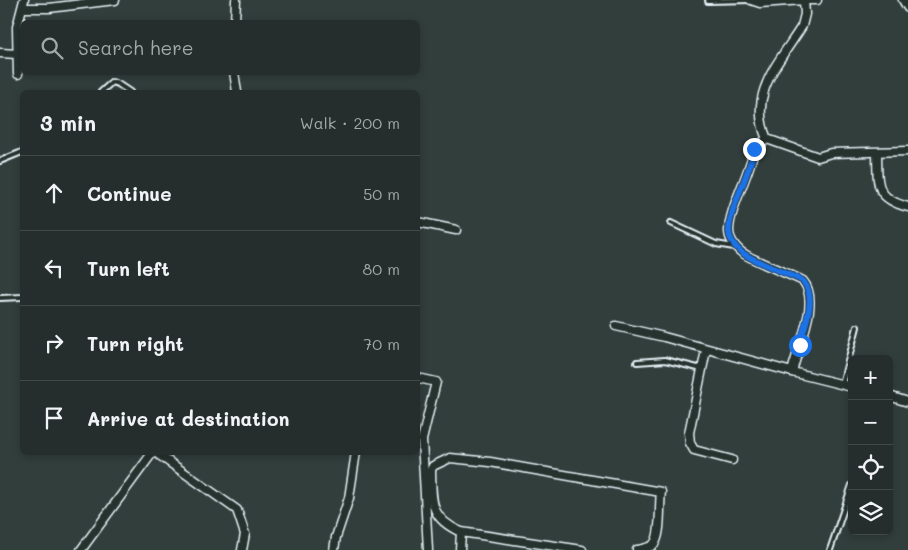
<!DOCTYPE html>
<html lang="en">
<head>
<meta charset="utf-8">
<style>
	:root { --surface:#252e2c; --page:#313a38; --text:#f1f3f6; --muted:#a3a8a9; --line:#424a48 }
	body { margin:0; font-family:Mali,sans-serif; background:var(--page); color:var(--text) }
	.controls { position:absolute; right:15px; bottom:15px; display:grid; overflow:hidden; border-radius:8px; box-shadow:0 2px 8px #0003 }
	.controls button { width:45px; height:45px; display:grid; place-items:center; padding:0; border:0; border-bottom:1px solid var(--line); background:var(--surface); color:var(--text); font:25px sans-serif }
	.stop { position:absolute; width:15px; height:15px; margin:-11px; border:4px solid #1a73e8; border-radius:50%; background:#fff }
	.stop.end { background:#1a73e8; border-color:#fff; box-shadow:0 1px 5px #0008 }
	.list { margin:0; padding:0; list-style:none }
	h2 { display:flex; justify-content:space-between; align-items:center; height:65px; margin:0; padding:0 20px; font-size:21px }
	h2 small { font-size:16px; font-weight:400; color:var(--muted) }
	.list li { display:grid; grid-template-columns:32px 1fr auto; gap:15px; align-items:center; box-sizing:border-box; height:75px; padding:0 20px; border-top:1px solid var(--line) }
	.list b { display:block; font-size:19px; white-space:nowrap }
	.list em { font-size:16px; font-style:normal; color:var(--muted) }
	.icon { flex:none; width:28px; height:28px; fill:none; stroke:currentColor; stroke-width:2; stroke-linecap:round; stroke-linejoin:round }
	.map { position:relative; flex:none; width:908px; height:550px; overflow:hidden }
	.search { position:absolute; background:var(--surface); box-shadow:0 2px 8px #0003; left:20px; top:20px; width:400px; height:55px; display:flex; align-items:center; gap:12px; box-sizing:border-box; padding:0 18px; border-radius:8px; color:var(--muted); font-size:19px }
	.panel { position:absolute; background:var(--surface); box-shadow:0 2px 8px #0003; left:20px; top:90px; width:400px; height:365px; border-radius:8px }
	.map>svg:first-child { display:block }
	.lines { fill:none; stroke-linecap:round; stroke-linejoin:round }
	.lane-casing { stroke:#e8f1f8; stroke-width:8 }
	.street-casing { stroke:#e8f1f8; stroke-width:11 }
	.lane { stroke:#26332d; stroke-width:4 }
	.street { stroke:#26332d; stroke-width:8 }
	.route { stroke:#1a73e8; stroke-width:6 }
</style>
</head>
<body>
<div class="map">
<svg width="908" height="550" viewBox="0 0 908 550">
	<rect width="100%" height="100%" fill="#313e3b"/>
	<filter id="ink" filterUnits="userSpaceOnUse"><feTurbulence type="fractalNoise" baseFrequency=".02" numOctaves="2"/><feDisplacementMap in="SourceGraphic" scale="10" xChannelSelector="R" yChannelSelector="G"/><feConvolveMatrix kernelMatrix="1 2 1 2 8 2 1 2 1" color-interpolation-filters="sRGB"/></filter>
	<g filter="url(#ink)">
		<g class="lines">
			<g class="lane-casing">
				<g id="lane">
					<path d="M708,1L751,0"/>
					<path d="M101,92L112,82L118,84L130,92"/>
					<path d="M0,161L22,152"/>
					<path d="M671,223L716,244L734,247"/>
					<path d="M0,298L22,297"/>
					<path d="M637,362L665,360L702,369"/>
					<path d="M842,384L857,327"/>
					<path d="M830,550L852,485"/>
				</g>
			</g>
			<g class="street-casing">
				<g id="street">
					<path d="M751,0L760,3L804,0L805,14L802,26C779,63 747,94 767,139"/>
					<path d="M804,0H817"/>
					<path d="M903,0L908,8"/>
					<path d="M24,8H49L115,0"/>
					<path d="M235,22L236,0"/>
					<path d="M0,53L17,54"/>
					<path d="M234,72L237,92"/>
					<path d="M18,74L17,27L24,0"/>
					<path d="M877,154C878,184 874,198 908,207"/>
					<path d="M418,222L456,230"/>
					<path d="M616,326L664,337L792,372"/>
					<path d="M706,350L689,433L690,443L694,450L732,460"/>
					<path d="M418,378L436,382L422,440L428,550"/>
					<path d="M852,387L792,372C797,348 821,302 803,281C788,273 750,260 740,251C734,246 729,238 729,231C729,209 750,174 754,149L767,139L818,157L831,153L908,151"/>
					<path d="M889,396L908,402"/>
					<path d="M155,452L237,510L245,534L242,550"/>
					<path d="M461,532C429,518 432,502 431,470L433,466L450,458L490,462L661,492C659,504 662,538 653,545C649,548 642,549 637,550"/>
					<path d="M81,550L153,452"/>
					<path d="M334,550L336,537L349,498L356,452"/>
					<path d="M460,550L461,532L582,550"/>
				</g>
			</g>
			<use href="#lane" class="lane"/>
			<use href="#street" class="street"/>
		</g>
	</g>
	<g class="lines" filter="url(#ink)">
		<path class="route" d="M754,149C750,174 729,209 729,231C729,238 734,246 740,251C751,261 787,273 803,281C818,299 804,324 800,345"/>
	</g>
</svg>
<div class="controls">
<button>+</button>
<button>−</button>
<button><svg class="icon" aria-label="locate" viewBox="0 0 24 24"><circle cx="12" cy="12" r="6"/><path d="M12 2v4M12 18v4M2 12h4M18 12h4"/></svg></button>
<button><svg class="icon" aria-label="layers" viewBox="0 0 24 24"><path d="M12 4l9 5-9 5-9-5zM3 14l9 5 9-5"/></svg></button>
</div>
<div class="stop" style="left:800px;top:345px"></div>
<div class="stop end" style="left:754px;top:149px"></div>
<div class="search"><svg class="icon" aria-label="search" viewBox="0 0 24 24"><circle cx="10" cy="10" r="6"/><path d="M15 15l6 6"/></svg>Search here</div>
<section class="panel">
<h2>3 min<small>Walk · 200 m</small></h2>
<ul class="list">
<li><svg class="icon" aria-label="ahead" viewBox="0 0 24 24"><path d="M12 20V5M6 11l6-6 6 6"/></svg><div><b>Continue</b></div><em>50 m</em></li>
<li><svg class="icon" aria-label="left" viewBox="0 0 24 24"><path d="M17 20v-9H6M10 6l-5 5 5 5"/></svg><div><b>Turn left</b></div><em>80 m</em></li>
<li><svg class="icon" aria-label="right" viewBox="0 0 24 24"><path d="M7 20v-9h11M14 6l5 5-5 5"/></svg><div><b>Turn right</b></div><em>70 m</em></li>
<li><svg class="icon" aria-label="arrive" viewBox="0 0 24 24"><path d="M6 21V4h12l-3 4 3 4H6"/></svg><div><b>Arrive at destination</b></div></li>
</ul>
</section>
</div>
</body>
</html>
